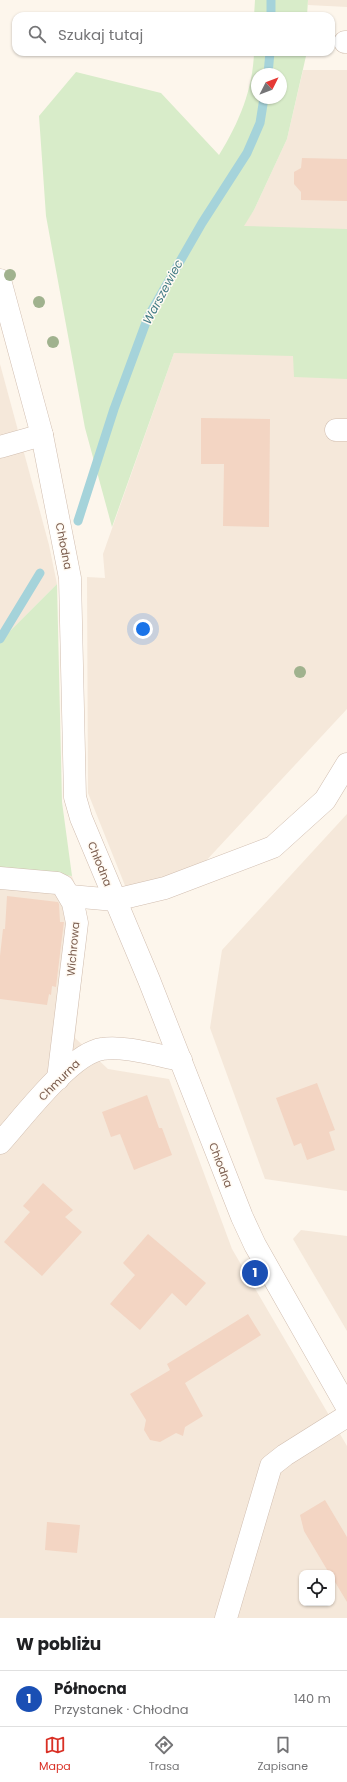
<!DOCTYPE html>
<html lang="pl">
<head>
<meta charset="utf-8">
<style>
	:root { --surface:#fff; --page:#f2f2f2; --text:#202124; --muted:#757577; --line:#e0e0e0; --accent:#d93025 }
	body { margin:0; font-family:Poppins,sans-serif; background:var(--page); color:var(--text) }
	.controls { position:absolute; right:12px; bottom:12px; display:grid; overflow:hidden; border-radius:8px; box-shadow:0 1px 3px #0004 }
	.controls button { width:36px; height:36px; display:grid; place-items:center; padding:0; border:0; border-bottom:1px solid var(--line); background:var(--surface); color:var(--text); font:20px sans-serif }
	.compass { position:absolute; left:251px; top:68px; width:36px; height:36px; border-radius:50%; background:var(--surface); box-shadow:0 1px 3px #0004; rotate:48deg }
	.you { position:absolute; left:143px; top:629px; width:14px; height:14px; margin:-10px; border:3px solid #fff; border-radius:50%; background:#1a73e8; box-shadow:0 0 0 6px #1a73e833 }
	.badge { display:grid; place-items:center; width:26px; height:26px; border-radius:50%; background:var(--accent); color:#fff; font-size:13px; font-weight:700 }
	.pin { position:absolute; translate:-50% -50%; border:2px solid #fff; box-shadow:0 1px 4px #0006 }
	.list { margin:0; padding:0; list-style:none }
	h2 { display:flex; justify-content:space-between; align-items:center; height:52px; margin:0; padding:0 16px; font-size:17px }
	h2 small { font-size:13px; font-weight:400; color:var(--muted) }
	.list li { display:grid; grid-template-columns:26px 1fr auto; gap:12px; align-items:center; box-sizing:border-box; height:56px; padding:0 16px; border-top:1px solid var(--line) }
	.list b { display:block; font-size:15px; white-space:nowrap }
	.list p { margin:0; font-size:13px; white-space:nowrap; color:var(--muted) }
	.list em { font-size:13px; font-style:normal; color:var(--muted) }
	.icon { flex:none; width:22px; height:22px; fill:none; stroke:currentColor; stroke-width:2; stroke-linecap:round; stroke-linejoin:round }
	.map { position:relative; flex:none; width:347px; height:1618px; overflow:hidden }
	.search { position:absolute; background:var(--surface); box-shadow:0 1px 3px #0004; left:12px; right:12px; top:12px; height:44px; display:flex; align-items:center; gap:10px; box-sizing:border-box; padding:0 14px; border-radius:12px; color:var(--muted); font-size:15px }
	.sheet { height:108px; background:var(--surface) }
	nav { display:flex; justify-content:space-around; align-items:center; box-sizing:border-box; height:56px; border-top:1px solid var(--line); background:var(--surface); font-size:11px; color:var(--muted) }
	nav a { display:grid; justify-items:center; gap:2px }
	nav .on { color:var(--accent) }
	.map>svg:first-child { display:block }
	.residential { fill:#f5e8da; fill-rule:evenodd }
	.green { fill:#d8ecc9; fill-rule:evenodd }
	.lines { fill:none; stroke-linecap:round; stroke-linejoin:round }
	.stream { stroke:#a5d3da; stroke-width:9 }
	.building { fill:#f3d5c3 }
	.minor-casing { stroke:#d1beb0; stroke-width:23 }
	.minor { stroke:#fff; stroke-width:22 }
	.tree { fill:#a0b28e }
	.labels { text-anchor:middle; stroke-width:3; stroke-linejoin:round; paint-order:stroke }
	.street-label { font-size:11px; fill:#7a5c4d; stroke:#fffaf3 }
	.water-label { font-size:12px; font-style:italic; fill:#437c86; stroke:#fffaf3 }
</style>
</head>
<body>
<div class="map">
<svg width="347" height="1618" viewBox="0 0 347 1618">
	<rect width="100%" height="100%" fill="#fdf6ec"/>
	<g class="residential">
		<path d="M308,0H347V7L308,5Z"/>
		<path d="M303,70H347V709L177,892L126,888L88,793L87,577L105,578L103,554L174,353L203,283L254,210L287,139Z"/>
		<path d="M0,364L49,545L57,584L0,641Z"/>
		<path d="M347,814V1191L265,1179L210,1028L222,950Z"/>
		<path d="M0,868L72,876L88,922L75,1038L108,1069L169,1079L232,1249L347,1446V1618H0ZM302,1573H332V1603H302Z"/>
		<path d="M301,1230L347,1236V1331L293,1239Z"/>
	</g>
	<g class="green">
		<path d="M255,0H308L307,16H254Z"/>
		<path d="M254,52H306V56L287,139L254,210L244,226L347,229V379L294,377L293,356L174,353L112,527L85,428L46,216L39,116L76,72L161,93L219,155C239,123 253,89 254,52ZM257,74H281V98H257Z"/>
		<path d="M57,584L62,802L72,876L0,868V633L4,637Z"/>
	</g>
	<g class="lines">
		<g class="stream">
			<path d="M271,16V0"/>
			<path d="M268,74L270,52"/>
			<path d="M78,521L114,409L148,317L202,223L247,153L260,123L264,98"/>
			<path d="M0,639L40,573"/>
		</g>
	</g>
	<g class="building">
		<path d="M302,158L347,159V201L301,200V192L294,184V172L301,168Z"/>
		<path d="M201,418L270,419L269,527L223,526L224,464H201Z"/>
		<path d="M7,896L58,902L59,904L60,922H64L62,937L56,987L52,986L51,995L49,994L47,1005L0,999V956L3,929H5Z"/>
		<path d="M317,1083L335,1130L329,1132L335,1150L307,1160L301,1143L294,1146L276,1098Z"/>
		<path d="M147,1095L159,1128H162L172,1155L134,1170L120,1134L111,1137L102,1112Z"/>
		<path d="M43,1183L73,1210L65,1217L82,1232L42,1276L4,1242L30,1212L23,1206Z"/>
		<path d="M148,1234L206,1283L186,1306L172,1293L140,1330L110,1304L135,1275L123,1263Z"/>
		<path d="M248,1314L261,1335L185,1383L203,1416L185,1427L183,1436L176,1433L160,1442L150,1440L144,1430L146,1420L130,1394L170,1370L167,1364Z"/>
		<path d="M325,1500L347,1537V1602L332,1577V1573H329L304,1531L300,1515Z"/>
		<path d="M47,1522L80,1525L77,1553L45,1550Z"/>
	</g>
	<g class="lines">
		<g class="minor-casing">
			<g id="minor">
				<path d="M345,42H347"/>
				<path d="M0,280L42,435L70,578L75,797L81,818L149,980L242,1217L255,1245L347,1407"/>
				<path d="M336,430H347"/>
				<path d="M0,447L42,435"/>
				<path d="M0,878L57,883L63,886L73,903L77,923L58,1079"/>
				<path d="M70,896L115,900L165,888L273,847L325,800L347,764"/>
				<path d="M0,1143C22,1119 71,1053 102,1049C123,1045 159,1056 181,1060"/>
				<path d="M226,1618L271,1466L285,1455L347,1416"/>
			</g>
		</g>
		<use href="#minor" class="minor"/>
	</g>
	<g class="tree">
		<circle cx="10" cy="275" r="6"/>
		<circle cx="39" cy="302" r="6"/>
		<circle cx="53" cy="342" r="6"/>
		<circle cx="300" cy="672" r="6"/>
	</g>
	<g class="labels">
		<g class="street-label">
			<text transform="translate(64 546) rotate(79)" y="4">Chłodna</text>
			<text transform="translate(100 864) rotate(68)" y="4">Chłodna</text>
			<text transform="translate(73 949) rotate(-85)" y="4">Wichrowa</text>
			<text transform="translate(59 1080) rotate(-45)" y="4">Chmurna</text>
			<text transform="translate(221 1165) rotate(69)" y="4">Chłodna</text>
		</g>
		<g class="water-label">
			<text transform="translate(163 292) rotate(-62)" y="4">Warszewiec</text>
		</g>
	</g>
</svg>
<div class="controls">
<button><svg class="icon" aria-label="locate" viewBox="0 0 24 24"><circle cx="12" cy="12" r="6"/><path d="M12 2v4M12 18v4M2 12h4M18 12h4"/></svg></button>
</div>
<svg class="compass" viewBox="-18 -18 36 36"><path d="M0-13l5 13h-10z" fill="#e53935"/><path d="M0 13l5-13h-10z" fill="#757577"/></svg>
<div class="you"></div>
<div class="pin badge" style="left:255px;top:1273px;background:#1a4fb4">1</div>
<div class="search"><svg class="icon" aria-label="search" viewBox="0 0 24 24"><circle cx="10" cy="10" r="6"/><path d="M15 15l6 6"/></svg>Szukaj tutaj</div>
</div>
<section class="sheet">
<h2>W pobliżu<small></small></h2>
<ul class="list">
<li><span class="badge" style="background:#1a4fb4">1</span><div><b>Północna</b><p>Przystanek · Chłodna</p></div><em>140 m</em></li>
</ul>
</section>
<nav>
<a class="on"><svg class="icon" aria-label="map" viewBox="0 0 24 24"><path d="M3 6l6-2 6 2 6-2v14l-6 2-6-2-6 2zM9 4v14M15 6v14"/></svg>Mapa</a>
<a><svg class="icon" aria-label="directions" viewBox="0 0 24 24"><path d="M12 3l9 9-9 9-9-9zM9 14v-3h6M13 9l2 2-2 2"/></svg>Trasa</a>
<a><svg class="icon" aria-label="saved" viewBox="0 0 24 24"><path d="M7 4h10v16l-5-4-5 4z"/></svg>Zapisane</a>
</nav>
</body>
</html>
